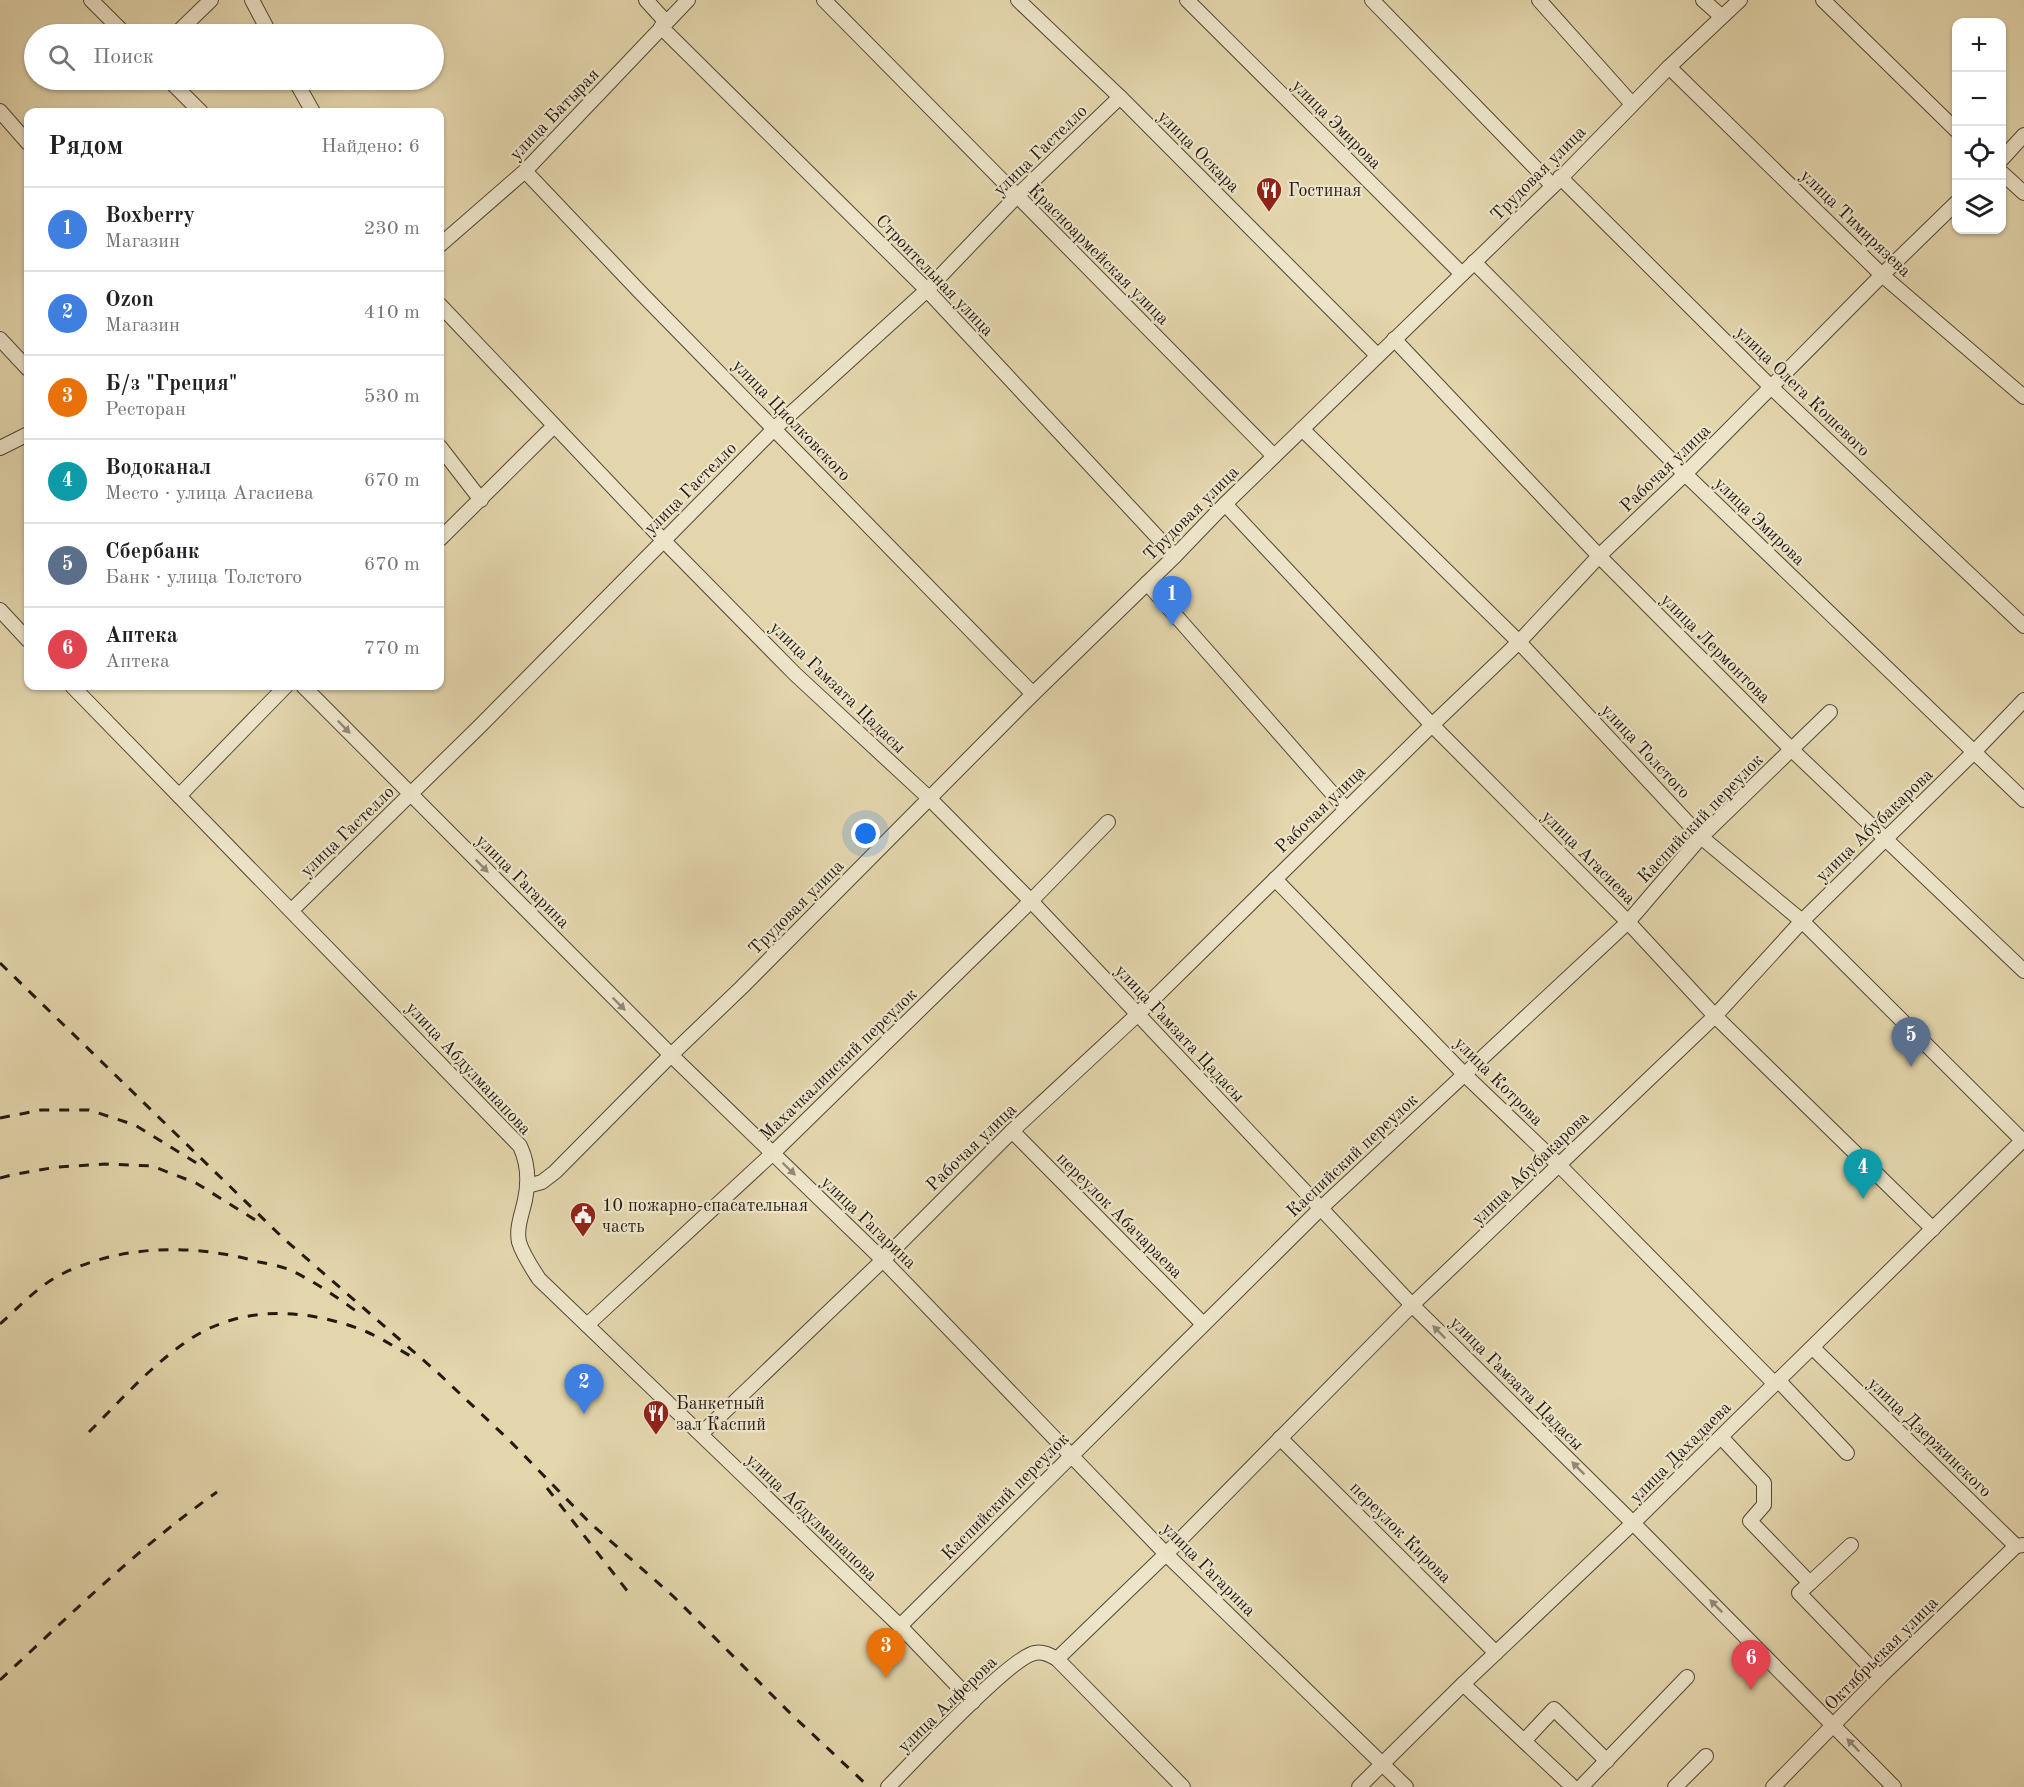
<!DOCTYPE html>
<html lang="ru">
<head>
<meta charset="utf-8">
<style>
	:root { --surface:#fff; --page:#f6f6f6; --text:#202124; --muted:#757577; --line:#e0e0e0; --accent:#111827 }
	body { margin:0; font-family:"Old Standard TT",serif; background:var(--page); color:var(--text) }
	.controls { position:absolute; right:18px; top:18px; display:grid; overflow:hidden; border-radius:12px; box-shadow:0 2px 4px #0004 }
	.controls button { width:54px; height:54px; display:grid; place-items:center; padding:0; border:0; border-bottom:2px solid var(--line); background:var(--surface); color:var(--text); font:30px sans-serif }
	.you { position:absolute; left:866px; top:834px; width:21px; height:21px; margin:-15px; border:4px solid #fff; border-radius:50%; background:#1a73e8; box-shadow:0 0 0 9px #1a73e833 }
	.badge { display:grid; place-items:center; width:39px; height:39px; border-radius:50%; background:var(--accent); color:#fff; font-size:20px; font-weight:700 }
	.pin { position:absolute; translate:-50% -50px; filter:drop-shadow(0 2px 3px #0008) }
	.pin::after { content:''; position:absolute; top:32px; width:21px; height:18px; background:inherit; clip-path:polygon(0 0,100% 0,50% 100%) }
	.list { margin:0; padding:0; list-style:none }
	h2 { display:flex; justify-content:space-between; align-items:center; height:78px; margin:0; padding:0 24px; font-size:26px }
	h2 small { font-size:20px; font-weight:400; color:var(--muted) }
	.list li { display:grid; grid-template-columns:39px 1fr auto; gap:18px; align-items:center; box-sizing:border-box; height:84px; padding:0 24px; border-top:2px solid var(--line) }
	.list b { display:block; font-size:22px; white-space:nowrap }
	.list p { margin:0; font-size:20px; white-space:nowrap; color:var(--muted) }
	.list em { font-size:20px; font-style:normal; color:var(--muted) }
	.icon { flex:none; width:33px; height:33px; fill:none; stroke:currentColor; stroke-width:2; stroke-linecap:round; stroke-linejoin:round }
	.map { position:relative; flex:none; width:2024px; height:1787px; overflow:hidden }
	.search { position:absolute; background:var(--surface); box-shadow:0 2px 4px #0004; left:24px; top:24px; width:420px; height:66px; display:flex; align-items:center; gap:15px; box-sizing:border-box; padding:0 21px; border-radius:33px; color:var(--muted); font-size:22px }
	.panel { position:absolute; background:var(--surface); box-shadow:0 2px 4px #0004; left:24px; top:108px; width:420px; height:582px; border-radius:12px }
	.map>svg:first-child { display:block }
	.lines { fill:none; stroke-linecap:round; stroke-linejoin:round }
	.minor-casing { stroke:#524838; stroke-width:16 }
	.minor { stroke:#ede4c9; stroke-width:14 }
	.rail { stroke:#221911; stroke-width:3; stroke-dasharray:10 10; stroke-linecap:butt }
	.oneway { fill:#928976 }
	.labels { text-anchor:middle; stroke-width:4.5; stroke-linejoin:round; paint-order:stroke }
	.street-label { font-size:18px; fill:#221911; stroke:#ede4c9 }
	.poi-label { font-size:18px; fill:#221911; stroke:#ede4c9; text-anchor:start }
</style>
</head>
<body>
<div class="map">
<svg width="2024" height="1787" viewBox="0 0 2024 1787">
	<rect width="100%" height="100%" fill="#e3d5ac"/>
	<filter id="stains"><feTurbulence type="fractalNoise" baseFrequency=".00333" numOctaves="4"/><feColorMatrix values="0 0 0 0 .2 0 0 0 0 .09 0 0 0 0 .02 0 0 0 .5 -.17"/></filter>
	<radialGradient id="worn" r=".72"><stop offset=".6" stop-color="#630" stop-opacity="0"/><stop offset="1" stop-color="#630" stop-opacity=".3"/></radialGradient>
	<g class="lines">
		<g class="minor-casing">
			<g id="minor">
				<path d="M91,0L125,34"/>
				<path d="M252,0L270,34"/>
				<path d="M646,0L666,22"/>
				<path d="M824,0L1274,456"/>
				<path d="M1018,0L1120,97L1377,355"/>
				<path d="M1187,0L1462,274"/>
				<path d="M1372,0L1553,186"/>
				<path d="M1539,0L1632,104"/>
				<path d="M1703,0L1721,16"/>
				<path d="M1823,0L1956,130"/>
				<path d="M661,27L927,290L1175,556"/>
				<path d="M176,34L211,0"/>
				<path d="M1669,67L1882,275L2024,397"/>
				<path d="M169,80L201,112"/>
				<path d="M295,80L313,112"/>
				<path d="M0,111L28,143"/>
				<path d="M2002,159L2024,135"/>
				<path d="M525,171L640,292L1033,694"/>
				<path d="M2002,173L2024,193"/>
				<path d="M1560,177L1772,388L2024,626"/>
				<path d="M440,245L525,171L688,0"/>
				<path d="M1474,262L1685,474L2024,800"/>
				<path d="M440,305L663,540L795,674L929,798L1031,901L1412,1305L1633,1523L1894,1787"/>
				<path d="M0,339L28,369"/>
				<path d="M1394,339L1599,556L1791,749L2024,971"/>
				<path d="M1302,429L1519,642L1701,837L1802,921L2022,1140"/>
				<path d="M440,447L481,500"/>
				<path d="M0,448L28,434"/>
				<path d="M1225,504L1432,725L1628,922L1715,1016L1933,1229"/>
				<path d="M440,539L554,426"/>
				<path d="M1147,583L1346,809"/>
				<path d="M0,610L28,640"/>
				<path d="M72,686L520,1146C528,1163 529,1181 525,1200C522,1214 516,1228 519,1242C523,1255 532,1268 539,1279L900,1626L973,1702"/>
				<path d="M303,686L671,1055L883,1260L1166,1554L1406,1787"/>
				<path d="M179,796L286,686"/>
				<path d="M1275,879L1464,1074L1559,1165L1775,1384"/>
				<path d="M292,910L480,726L775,428L927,290L1016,197L1120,97"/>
				<path d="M1012,1131L1203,1324"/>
				<path d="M527,1186L542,1182L555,1172L671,1055L742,987L1033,694L1175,556L1225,504L1553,186L1669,67L1740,0"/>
				<path d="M587,1325L773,1153L1031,901L1108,822"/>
				<path d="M1813,1348L2016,1546L2024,1545"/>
				<path d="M1778,1380L1847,1453"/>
				<path d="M701,1434L883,1260L1012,1131L1138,1014L1432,725L1519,642L1599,556L1685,474L1882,275L1956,203"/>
				<path d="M1721,1437L1764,1483V1505L1750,1521L1810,1583L1799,1593L1880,1677"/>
				<path d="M1280,1438L1496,1653"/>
				<path d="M1810,1583L1851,1545"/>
				<path d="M900,1626L1320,1209L1628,922L1701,837L1830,712"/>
				<path d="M1057,1659L1166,1554L1412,1305L1715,1016L1802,921L1974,752L2024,700"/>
				<path d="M1463,1684L1573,1787"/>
				<path d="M1524,1741L1554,1709L1607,1761"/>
				<path d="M888,1787C911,1764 1011,1656 1035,1653C1043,1651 1050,1655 1057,1659L1183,1787"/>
				<path d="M1359,1787L1463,1684L1633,1523L2024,1139"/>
				<path d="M1581,1787L1687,1677"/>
				<path d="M1675,1787L1706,1756"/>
				<path d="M1773,1787L1880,1677L2016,1546"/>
			</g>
		</g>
		<use href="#minor" class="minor"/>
		<g class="rail">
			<path d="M0,963L283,1238L437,1372L510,1441L589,1522L674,1597L791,1714L869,1787"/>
			<path d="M0,1118L41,1110H89L135,1125L203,1167"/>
			<path d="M0,1178L16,1174L57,1167L105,1164L152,1166L196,1183L260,1223"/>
			<path d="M0,1324C19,1307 40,1284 64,1273C125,1244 195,1244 259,1262C269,1264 281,1266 290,1270C314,1281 335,1296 356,1311"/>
			<path d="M89,1432C119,1402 148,1369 183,1344C235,1306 298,1307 357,1328C377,1335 396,1348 414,1358"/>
			<path d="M547,1488L632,1597"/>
			<path d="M0,1680C70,1615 139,1547 217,1492"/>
		</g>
	</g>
	<defs><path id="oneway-solid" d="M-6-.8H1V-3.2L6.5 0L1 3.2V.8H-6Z" transform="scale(1.5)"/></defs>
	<g class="oneway">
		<use href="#oneway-solid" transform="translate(344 727) rotate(46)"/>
		<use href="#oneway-solid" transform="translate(482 866) rotate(45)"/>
		<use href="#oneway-solid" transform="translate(619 1004) rotate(45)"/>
		<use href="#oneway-solid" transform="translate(789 1169) rotate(44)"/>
		<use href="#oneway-solid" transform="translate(1439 1332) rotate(-135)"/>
		<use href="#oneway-solid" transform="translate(1578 1468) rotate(-135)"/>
		<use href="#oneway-solid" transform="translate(1716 1606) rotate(-135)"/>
		<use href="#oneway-solid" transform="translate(1853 1745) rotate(-134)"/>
	</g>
	<defs>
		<g id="restaurant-pin" transform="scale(1.35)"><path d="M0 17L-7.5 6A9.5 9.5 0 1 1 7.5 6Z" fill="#8f2418" stroke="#ede4c9"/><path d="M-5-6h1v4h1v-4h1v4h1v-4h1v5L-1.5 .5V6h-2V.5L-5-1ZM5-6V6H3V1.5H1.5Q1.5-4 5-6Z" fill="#fff"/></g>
		<g id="civic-pin" transform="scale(1.35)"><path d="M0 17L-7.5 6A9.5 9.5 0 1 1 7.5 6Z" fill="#8f2418" stroke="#ede4c9"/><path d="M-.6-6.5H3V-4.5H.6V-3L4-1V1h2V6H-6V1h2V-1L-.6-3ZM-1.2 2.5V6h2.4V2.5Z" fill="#fff"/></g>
	</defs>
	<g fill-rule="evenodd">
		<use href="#restaurant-pin" x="1269" y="190"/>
		<use href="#civic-pin" x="583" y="1215"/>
		<use href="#restaurant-pin" x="656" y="1413"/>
	</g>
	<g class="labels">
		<g class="street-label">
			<text transform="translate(554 114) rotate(-46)" y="6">улица Батырая</text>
			<text transform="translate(1337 124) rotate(45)" y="6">улица Эмирова</text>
			<text transform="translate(1040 150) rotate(-44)" y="6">улица Гастелло</text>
			<text transform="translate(1199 151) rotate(45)" y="6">улица Оскара</text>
			<text transform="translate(1538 173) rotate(-45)" y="6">Трудовая улица</text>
			<text transform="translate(1856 223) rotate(44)" y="6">улица Тимирязева</text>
			<text transform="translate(1099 254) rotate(45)" y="6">Красноармейская улица</text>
			<text transform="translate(935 275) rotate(46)" y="6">Строительная улица</text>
			<text transform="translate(1803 391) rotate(44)" y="6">улица Олега Кошевого</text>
			<text transform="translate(792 420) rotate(46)" y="6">улица Циолковского</text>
			<text transform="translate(1665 468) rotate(-44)" y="6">Рабочая улица</text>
			<text transform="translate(690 488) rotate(-45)" y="6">улица Гастелло</text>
			<text transform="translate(1191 513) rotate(-45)" y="6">Трудовая улица</text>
			<text transform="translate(1760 521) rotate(44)" y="6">улица Эмирова</text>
			<text transform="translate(1716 648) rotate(45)" y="6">улица Лермонтова</text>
			<text transform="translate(838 687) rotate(44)" y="6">улица Гамзата Цадасы</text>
			<text transform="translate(1646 751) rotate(47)" y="6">улица Толстого</text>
			<text transform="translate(1320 809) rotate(-44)" y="6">Рабочая улица</text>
			<text transform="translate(1700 818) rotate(-46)" y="6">Каспийский переулок</text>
			<text transform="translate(1874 825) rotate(-44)" y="6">улица Абубакарова</text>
			<text transform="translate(347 831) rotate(-44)" y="6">улица Гастелло</text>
			<text transform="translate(1589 857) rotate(45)" y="6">улица Агасиева</text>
			<text transform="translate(523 881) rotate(45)" y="6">улица Гагарина</text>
			<text transform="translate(796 907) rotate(-45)" y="6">Трудовая улица</text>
			<text transform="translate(1180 1033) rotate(47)" y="6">улица Гамзата Цадасы</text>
			<text transform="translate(838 1064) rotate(-44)" y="6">Махачкалинский переулок</text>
			<text transform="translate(469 1068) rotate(47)" y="6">улица Абдулманапова</text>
			<text transform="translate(1499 1081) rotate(45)" y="6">улица Котрова</text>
			<text transform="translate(971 1147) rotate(-44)" y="6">Рабочая улица</text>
			<text transform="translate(1352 1155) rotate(-43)" y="6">Каспийский переулок</text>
			<text transform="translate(1530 1168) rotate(-44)" y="6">улица Абубакарова</text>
			<text transform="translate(1120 1215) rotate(45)" y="6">переулок Абачараева</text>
			<text transform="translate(869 1222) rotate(44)" y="6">улица Гагарина</text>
			<text transform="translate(1517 1383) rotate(45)" y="6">улица Гамзата Цадасы</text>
			<text transform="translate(1930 1437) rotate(44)" y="6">улица Дзержинского</text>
			<text transform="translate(1680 1452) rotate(-45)" y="6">улица Дахадаева</text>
			<text transform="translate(1005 1496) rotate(-45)" y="6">Каспийский переулок</text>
			<text transform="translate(812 1517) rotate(44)" y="6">улица Абдулманапова</text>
			<text transform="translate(1401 1532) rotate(45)" y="6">переулок Кирова</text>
			<text transform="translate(1209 1569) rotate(45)" y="6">улица Гагарина</text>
			<text transform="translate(1881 1653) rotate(-45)" y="6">Октябрьская улица</text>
			<text transform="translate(947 1704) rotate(-44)" y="6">улица Алферова</text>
		</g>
		<g class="poi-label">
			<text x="1288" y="196">Гостиная</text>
			<text x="602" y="1211">10 пожарно-спасательная<tspan x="602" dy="21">часть</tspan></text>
			<text x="676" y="1409">Банкетный<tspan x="676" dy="21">зал Каспий</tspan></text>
		</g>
	</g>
	<rect width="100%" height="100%" filter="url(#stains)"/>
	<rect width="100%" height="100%" fill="url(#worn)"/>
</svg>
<div class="controls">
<button>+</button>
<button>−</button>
<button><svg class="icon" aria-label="locate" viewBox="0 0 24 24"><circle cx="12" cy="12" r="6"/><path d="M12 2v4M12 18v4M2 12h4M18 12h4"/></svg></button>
<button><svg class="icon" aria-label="layers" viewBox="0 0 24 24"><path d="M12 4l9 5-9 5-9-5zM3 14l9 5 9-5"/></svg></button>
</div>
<div class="you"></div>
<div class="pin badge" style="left:1172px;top:626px;background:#3f7fe0">1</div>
<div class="pin badge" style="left:584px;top:1414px;background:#3f7fe0">2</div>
<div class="pin badge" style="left:886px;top:1678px;background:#e8710a">3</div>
<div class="pin badge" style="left:1863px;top:1199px;background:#0f9aa8">4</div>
<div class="pin badge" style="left:1911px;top:1067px;background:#5c6f8a">5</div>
<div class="pin badge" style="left:1751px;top:1690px;background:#e0444e">6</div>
<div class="search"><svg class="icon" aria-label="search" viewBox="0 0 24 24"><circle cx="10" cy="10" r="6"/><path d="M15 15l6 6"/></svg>Поиск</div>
<section class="panel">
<h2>Рядом<small>Найдено: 6</small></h2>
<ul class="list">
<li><span class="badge" style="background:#3f7fe0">1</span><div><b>Boxberry</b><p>Магазин</p></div><em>230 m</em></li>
<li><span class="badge" style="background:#3f7fe0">2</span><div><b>Ozon</b><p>Магазин</p></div><em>410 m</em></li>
<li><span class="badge" style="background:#e8710a">3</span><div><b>Б/з &quot;Греция&quot;</b><p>Ресторан</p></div><em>530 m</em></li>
<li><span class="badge" style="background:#0f9aa8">4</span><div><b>Водоканал</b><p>Место · улица Агасиева</p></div><em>670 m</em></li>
<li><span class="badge" style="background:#5c6f8a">5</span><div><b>Сбербанк</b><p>Банк · улица Толстого</p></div><em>670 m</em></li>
<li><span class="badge" style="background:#e0444e">6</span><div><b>Аптека</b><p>Аптека</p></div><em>770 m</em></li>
</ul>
</section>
</div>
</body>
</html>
